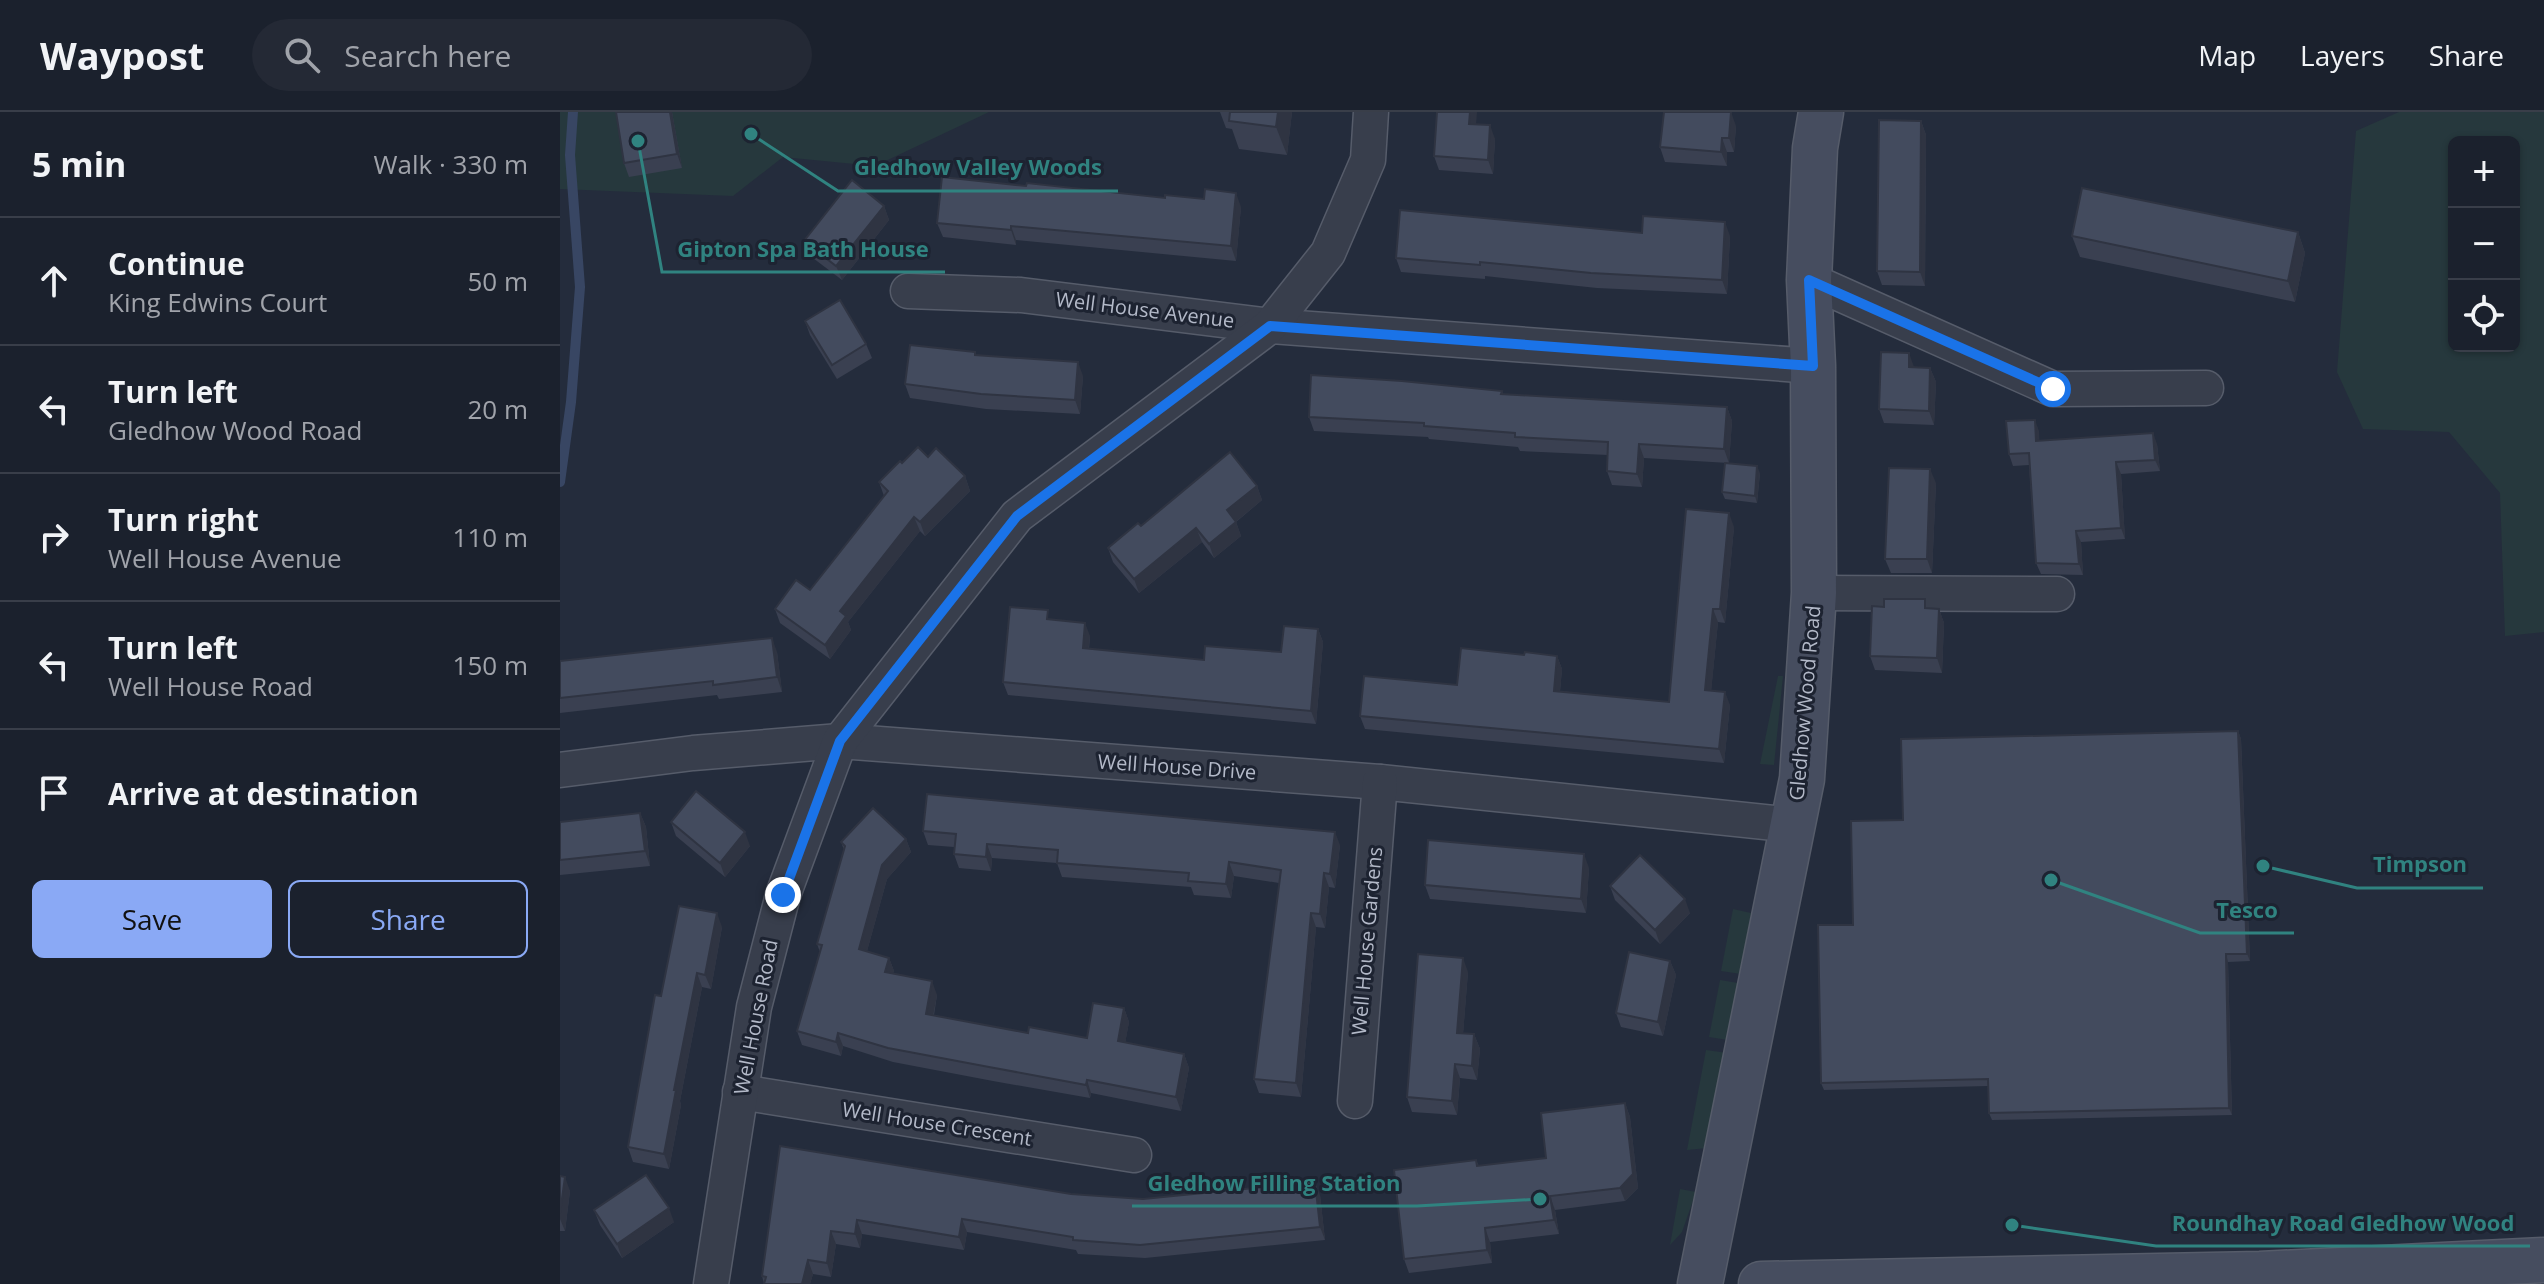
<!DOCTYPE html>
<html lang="en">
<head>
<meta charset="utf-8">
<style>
	:root { --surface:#1b212d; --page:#242935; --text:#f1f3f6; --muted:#a0a3aa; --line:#393e49; --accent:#8aa9f5 }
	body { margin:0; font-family:"Open Sans",sans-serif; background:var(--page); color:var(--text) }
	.controls { position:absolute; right:24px; top:24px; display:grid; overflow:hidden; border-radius:12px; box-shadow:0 2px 6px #0004 }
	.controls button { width:72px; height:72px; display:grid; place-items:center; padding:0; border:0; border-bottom:2px solid var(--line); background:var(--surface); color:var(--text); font:40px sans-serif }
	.stop { position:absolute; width:24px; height:24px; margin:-18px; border:6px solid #1a73e8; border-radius:50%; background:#fff }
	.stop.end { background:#1a73e8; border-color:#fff; box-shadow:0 2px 8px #0008 }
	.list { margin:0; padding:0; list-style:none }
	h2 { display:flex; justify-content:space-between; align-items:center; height:104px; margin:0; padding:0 32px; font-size:34px }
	h2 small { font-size:26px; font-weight:400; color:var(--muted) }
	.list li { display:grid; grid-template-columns:52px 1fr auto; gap:24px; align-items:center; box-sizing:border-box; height:128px; padding:0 32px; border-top:2px solid var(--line) }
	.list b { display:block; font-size:30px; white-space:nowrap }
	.list p { margin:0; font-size:26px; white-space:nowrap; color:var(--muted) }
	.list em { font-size:26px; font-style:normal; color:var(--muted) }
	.actions { display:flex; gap:16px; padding:24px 32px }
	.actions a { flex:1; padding:18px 0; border:2px solid var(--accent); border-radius:12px; text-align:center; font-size:28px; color:var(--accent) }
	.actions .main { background:var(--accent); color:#111 }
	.icon { flex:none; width:44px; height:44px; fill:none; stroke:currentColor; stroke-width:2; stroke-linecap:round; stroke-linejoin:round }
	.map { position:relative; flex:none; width:1984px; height:1172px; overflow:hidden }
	header { display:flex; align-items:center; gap:48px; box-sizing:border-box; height:112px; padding:0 40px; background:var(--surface); border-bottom:2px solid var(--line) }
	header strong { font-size:38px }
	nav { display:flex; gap:44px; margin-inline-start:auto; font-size:28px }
	.search { width:560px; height:72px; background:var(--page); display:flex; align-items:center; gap:20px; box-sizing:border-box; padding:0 28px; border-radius:44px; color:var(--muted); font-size:30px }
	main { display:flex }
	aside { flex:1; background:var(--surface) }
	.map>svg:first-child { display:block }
	.green { fill:#26383d; fill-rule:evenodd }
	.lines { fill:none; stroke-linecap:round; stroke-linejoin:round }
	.stream { stroke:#384663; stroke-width:10 }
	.street-casing { stroke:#565c6a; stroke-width:37 }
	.secondary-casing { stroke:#565c6a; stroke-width:47 }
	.street { stroke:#383e4c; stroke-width:34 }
	.secondary { stroke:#464d5f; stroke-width:44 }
	.wall { fill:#3a4051 }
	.shaded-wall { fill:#2f3442 }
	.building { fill:#434b5e; stroke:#2f3442; stroke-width:2 }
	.route { stroke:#1a73e8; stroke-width:10 }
	.labels { text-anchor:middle; stroke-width:6; stroke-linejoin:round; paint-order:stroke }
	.street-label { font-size:20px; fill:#b3b9c8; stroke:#1d2331 }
	.leader { fill:none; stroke:#308380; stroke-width:3 }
	.callout-dot { fill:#308380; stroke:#1d2331; stroke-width:3 }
	.callout-label { font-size:22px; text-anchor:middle; font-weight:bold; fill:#308380; stroke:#1d2331; stroke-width:6; stroke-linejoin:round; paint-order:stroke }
</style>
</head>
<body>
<header>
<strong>Waypost</strong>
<div class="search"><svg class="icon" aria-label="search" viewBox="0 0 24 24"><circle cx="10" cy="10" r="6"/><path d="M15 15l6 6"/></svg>Search here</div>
<nav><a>Map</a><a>Layers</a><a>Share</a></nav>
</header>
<main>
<aside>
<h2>5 min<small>Walk · 330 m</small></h2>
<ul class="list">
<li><svg class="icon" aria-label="ahead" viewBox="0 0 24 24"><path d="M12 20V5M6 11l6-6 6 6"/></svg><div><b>Continue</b><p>King Edwins Court</p></div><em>50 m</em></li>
<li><svg class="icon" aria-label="left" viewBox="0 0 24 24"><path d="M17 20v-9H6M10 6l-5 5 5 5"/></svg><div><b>Turn left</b><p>Gledhow Wood Road</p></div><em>20 m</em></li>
<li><svg class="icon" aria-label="right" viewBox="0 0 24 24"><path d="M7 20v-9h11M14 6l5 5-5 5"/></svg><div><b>Turn right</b><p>Well House Avenue</p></div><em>110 m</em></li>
<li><svg class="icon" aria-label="left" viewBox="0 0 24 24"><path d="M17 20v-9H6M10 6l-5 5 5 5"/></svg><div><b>Turn left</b><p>Well House Road</p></div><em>150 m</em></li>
<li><svg class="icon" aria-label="arrive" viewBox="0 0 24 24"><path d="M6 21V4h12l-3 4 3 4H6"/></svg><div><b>Arrive at destination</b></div></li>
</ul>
<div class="actions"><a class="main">Save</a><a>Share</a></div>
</aside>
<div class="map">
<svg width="1984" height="1172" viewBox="0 0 1984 1172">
	<rect width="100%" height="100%" fill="#242c3c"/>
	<g class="green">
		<path d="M0,0H429L315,54L223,45L173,84L0,77Z"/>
		<path d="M1839,0H1984V520L1945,524L1940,381L1889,320L1803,317L1777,260L1796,19ZM1894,30H1954V234H1894Z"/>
		<path d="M1218,564H1223L1214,653L1200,652Z"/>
		<path d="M1173,797L1191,801L1181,862L1161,859Z"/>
		<path d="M1160,868L1178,871L1168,928L1149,925Z"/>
		<path d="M1146,938L1167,941L1147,1036L1127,1038Z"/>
		<path d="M1120,1077L1136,1080L1122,1120L1110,1133Z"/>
	</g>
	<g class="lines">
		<path class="stream" d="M0,370L11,290L20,175L10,43L13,0"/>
		<g class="street-casing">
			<g id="street">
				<path d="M1249,168L1493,277L1646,276"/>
				<path d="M348,179L461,183L710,214L1253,254"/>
				<path d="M1254,481L1497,482"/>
				<path d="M0,658L133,641L280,629L820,670L1234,713"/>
				<path d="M180,980L574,1043"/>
				<path d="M795,989L820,670"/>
				<path d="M151,1172L194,895L223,783L280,629L457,404L710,214L768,141L808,48L811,0"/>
			</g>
		</g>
		<g class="secondary-casing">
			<g id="secondary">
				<path d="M1140,1172L1242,667L1254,481L1253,254L1249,168L1255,36L1261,0"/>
				<path d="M1201,1172L1700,1162L1984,1148"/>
			</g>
		</g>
		<use href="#street" class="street"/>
		<use href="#secondary" class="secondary"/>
	</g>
	<g class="wall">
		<path d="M112,0L122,56L69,65L64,51Z"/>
		<path d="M660,0H732L727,43L679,37L672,17L666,16Z"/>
		<path d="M1361,9L1366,23L1365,174L1322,173L1317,159Z"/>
		<path d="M916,12L935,27L933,62L879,58L874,44Z"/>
		<path d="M1176,14L1174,40H1167V54L1105,50L1100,35Z"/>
		<path d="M324,94L329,108L282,168L249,143L244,129Z"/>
		<path d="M681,95L676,149L456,128V133L383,125L377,111Z"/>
		<path d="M1738,120L1745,141L1735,190L1520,145L1512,124Z"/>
		<path d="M1082,121L1170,124L1167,182L1037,176L925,164V167L841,160L836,146Z"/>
		<path d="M245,209L306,232L312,246L277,267L250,223Z"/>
		<path d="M416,243L523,264L520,302L426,297L350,286L345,272Z"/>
		<path d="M1354,255L1370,256L1376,270L1374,313L1324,311L1319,297Z"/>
		<path d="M942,279L943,282L1167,295L1172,309L1169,351L1084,346L1082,375L1052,373L1047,359L1048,343L960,339L958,335L869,327L868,325L754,319L749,305Z"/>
		<path d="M1479,319V329L1597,332L1600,359L1561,362L1565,427L1521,430L1523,463L1481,462L1476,451L1469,353L1453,354L1449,342Z"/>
		<path d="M368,345L405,364L410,379L365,424L360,419L288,510L291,518L270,547L220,511L215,497L250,478L324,384L319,370L342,351Z"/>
		<path d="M1200,361L1197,391L1165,387L1162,380Z"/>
		<path d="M1376,371L1372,461H1331L1325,447Z"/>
		<path d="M697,374L702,388L676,410L681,424L654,446L642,430L579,481L553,450L548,436L581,414Z"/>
		<path d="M1174,415L1165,511L1158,510L1151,579L1170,593L1164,651L805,617L800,604L897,573L964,543L997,544L1002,557L1000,579L1109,590Z"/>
		<path d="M1369,497H1379L1384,511L1382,561L1315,558L1310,544Z"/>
		<path d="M491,508L530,524L529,537L644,548L721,540L758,517L763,530L756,612L448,583L443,570Z"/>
		<path d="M217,540L222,580L159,587L157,583L0,601V549Z"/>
		<path d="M1678,619L1681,627L1690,849L1668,850L1672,1003L1432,1008L1429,1001L1428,974L1264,978L1261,971L1293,813L1343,708Z"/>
		<path d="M80,701L86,715L90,754L0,763V710Z"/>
		<path d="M111,710L190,734L165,765L116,724Z"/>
		<path d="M363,719L780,733L775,776L769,775L765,816L756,815L741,985L699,981L694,967L719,771L674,764L671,786L634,783L631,775L502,765L497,751L432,746L431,759L399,756L394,742V735L368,733Z"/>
		<path d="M346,727L351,740L327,767L307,839L329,846L334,859L333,861L377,883L374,903L468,921L527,926L564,896L569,910L565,931L624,942L629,956L621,999L531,981L530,986L433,969L333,950L283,934L281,944L242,933L237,919L260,840L257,832L284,738L281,730Z"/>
		<path d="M1029,756L1026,801L870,787L865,773Z"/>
		<path d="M1050,774L1130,801L1100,832L1055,788Z"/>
		<path d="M162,815L151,877L142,875L120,989L121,993L109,1057L73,1050L68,1035L101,884Z"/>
		<path d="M1110,849L1116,863L1103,924L1061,915L1056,901Z"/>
		<path d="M908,860L903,922H914L920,937L917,968L900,966L897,1003L852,1000L847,985Z"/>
		<path d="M1065,991L1070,1005L1078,1076L1065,1089L995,1098L999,1122L930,1130L932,1151L849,1161L844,1147L916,1048L919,1054L986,1046Z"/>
		<path d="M220,1034L511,1082L583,1087L760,1083L765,1128L585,1146L518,1142L516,1138L407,1120L404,1138L302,1122L300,1136L276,1132L271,1165L253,1162L250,1172H204L202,1164Z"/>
		<path d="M0,1064L10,1079L5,1119H0Z"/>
		<path d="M34,1098L114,1110L62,1146L40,1113Z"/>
	</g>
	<g class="shaded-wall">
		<path d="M110,0H112L122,56L117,42Z"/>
		<path d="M718,0H732L727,43L716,15Z"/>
		<path d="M910,0H917L915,26L909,12Z"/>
		<path d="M1171,0L1176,14L1174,40L1169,26Z"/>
		<path d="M1361,9L1366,23L1365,174L1360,160Z"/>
		<path d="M930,13L935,27L933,62L928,48Z"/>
		<path d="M1162,26L1167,40V54L1161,40Z"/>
		<path d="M676,81L681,95L676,149L671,134Z"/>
		<path d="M324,94L329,108L282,168L276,154Z"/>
		<path d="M1165,110L1170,124L1167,182L1162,168Z"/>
		<path d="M451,114L456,128V133L451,118Z"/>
		<path d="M1738,120L1745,141L1735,190L1728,169Z"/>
		<path d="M1349,241L1354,255H1349Z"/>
		<path d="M518,250L523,264L520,302L515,288Z"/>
		<path d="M1370,256L1376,270L1374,313L1369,299Z"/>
		<path d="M1167,295L1172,309L1169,351L1164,337Z"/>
		<path d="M1475,308L1479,319L1480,340L1476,329Z"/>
		<path d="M1593,321L1597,332L1600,359L1595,348Z"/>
		<path d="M1079,332L1084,346L1082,375L1077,362Z"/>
		<path d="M1556,350L1561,362L1565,427L1561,416Z"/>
		<path d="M1197,354L1200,361L1197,391L1195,384Z"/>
		<path d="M1370,357L1376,371L1372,461L1367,447Z"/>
		<path d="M405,364L410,379L365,424L360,410Z"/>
		<path d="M697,374L702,388L672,413L667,398Z"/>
		<path d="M1169,401L1174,415L1165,511L1160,497Z"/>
		<path d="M354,405L360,419L288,510L291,518L270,547L265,533L280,499Z"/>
		<path d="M676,410L681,424L654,446L649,432Z"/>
		<path d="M636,416L642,430L579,481L574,467Z"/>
		<path d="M1516,419L1521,430L1523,463L1519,452Z"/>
		<path d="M1153,497L1158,510L1150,591L1145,578Z"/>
		<path d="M1379,497L1384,511L1382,561L1377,546Z"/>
		<path d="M525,511L530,524L527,550L523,536Z"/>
		<path d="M758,517L763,530L756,612L751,599Z"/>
		<path d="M212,526L217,540L222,580L217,565Z"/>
		<path d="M997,544L1002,557L999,592L994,579Z"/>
		<path d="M1165,580L1170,593L1164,651L1159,637Z"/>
		<path d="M1678,619L1681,627L1690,849L1687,842Z"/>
		<path d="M80,701L86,715L90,754L85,739Z"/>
		<path d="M185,720L190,734L165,765L160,751Z"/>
		<path d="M775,720L780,733L775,776L770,762Z"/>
		<path d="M346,727L351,740L327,767L304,850L299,837L322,753Z"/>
		<path d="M427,732L432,746L431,759L426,745Z"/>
		<path d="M1024,742L1029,756L1026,801L1021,787Z"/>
		<path d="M669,750L674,764L671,786L666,772Z"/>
		<path d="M764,761L769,775L765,816L760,802Z"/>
		<path d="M1125,787L1130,801L1100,832L1095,818Z"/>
		<path d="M157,801L162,815L151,877L145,863Z"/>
		<path d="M751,801L756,815L741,985L736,971Z"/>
		<path d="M1666,842L1668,850L1672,1003L1669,996Z"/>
		<path d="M329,846L334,859L330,873L325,860Z"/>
		<path d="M903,846L908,860L902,935L897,921Z"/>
		<path d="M1110,849L1116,863L1103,924L1098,910Z"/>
		<path d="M137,861L142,875L120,989L121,993L109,1057L104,1042L114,978Z"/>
		<path d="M372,869L377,883L371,915L366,902Z"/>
		<path d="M564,896L569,910L563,943L558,929Z"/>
		<path d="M278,921L283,934L281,944L276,930Z"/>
		<path d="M914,922L920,937L917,968L912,954Z"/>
		<path d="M624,942L629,956L621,999L616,985Z"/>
		<path d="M895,952L900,966L897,1003L892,989Z"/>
		<path d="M527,968L531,981L530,986L526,973Z"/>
		<path d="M1065,991L1070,1005L1078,1076L1065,1089L1060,1076Z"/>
		<path d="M5,1065L10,1079L5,1119L0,1107V1101Z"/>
		<path d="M755,1070L760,1083L765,1128L760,1115Z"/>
		<path d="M990,1084L995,1098L999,1122L994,1108Z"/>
		<path d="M109,1096L114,1110L62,1146L57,1132Z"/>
		<path d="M402,1107L407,1120L404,1138L399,1125Z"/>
		<path d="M297,1108L302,1122L300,1136L295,1122Z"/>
		<path d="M925,1116L930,1130L932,1151L927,1138Z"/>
		<path d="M271,1119L276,1132L271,1165L267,1151Z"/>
		<path d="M248,1148L253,1162L250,1172H242Z"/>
	</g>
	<g class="building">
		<path d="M56,0H110L117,42L64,51Z"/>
		<path d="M670,0H718L716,15L669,9Z"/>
		<path d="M877,0H910L909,12L930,13L928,48L874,44Z"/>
		<path d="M1104,0H1171L1169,26H1162L1161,40L1100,35Z"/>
		<path d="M1319,8L1361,9L1360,160L1317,159Z"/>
		<path d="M382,65L466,74L467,71L605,86V83L644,87L645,77L676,81L671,134L451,114V118L377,111Z"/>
		<path d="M292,68L324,94L276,154L244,129Z"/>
		<path d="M1522,76L1738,120L1728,169L1512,124Z"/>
		<path d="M840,98L1082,121L1083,104L1165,110L1162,168L1031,161L920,150V153L836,146Z"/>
		<path d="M280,188L306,232L272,253L245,209Z"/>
		<path d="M350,233L415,240V243L518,250L515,288L421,282L345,272Z"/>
		<path d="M1321,240L1349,241V255L1370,256L1369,299L1319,297Z"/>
		<path d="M751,263L842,269L942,279L941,282L1167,295L1164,337L1079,332L1077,362L1047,359L1048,330L955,325V321L864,314V311L749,305Z"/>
		<path d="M1475,308L1476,329L1593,321L1595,348L1556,350L1561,416L1516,419L1519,452L1476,451L1469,341L1449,342L1446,309Z"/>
		<path d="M358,335L368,345L376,336L405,364L360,410L354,405L280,499L286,504L265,533L215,497L236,468L250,478L328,379L319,370L340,349L342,351Z"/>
		<path d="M670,340L697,374L667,398L676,410L649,432L636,416L574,467L548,436L578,411L581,414Z"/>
		<path d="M1165,351L1197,354L1195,384L1162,380Z"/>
		<path d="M1329,356L1370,357L1367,447H1325Z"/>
		<path d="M1126,397L1169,401L1160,497H1153L1145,578L1165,580L1159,637L800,604L804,564L897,573L901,536L964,543L965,540L997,544L994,579L1109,590Z"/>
		<path d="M1324,487H1365V496L1379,497L1377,546L1310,544L1312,494L1324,495Z"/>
		<path d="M450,495L488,498L487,507L525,511L523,536L644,548L645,534L721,540L724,514L758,517L751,599L443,570Z"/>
		<path d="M212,526L217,565L153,573V569L0,586V549Z"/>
		<path d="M1678,619L1687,842H1666L1669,996L1429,1001L1428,967L1261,971L1258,813H1293L1291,709L1343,708L1341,627Z"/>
		<path d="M136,679L185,720L160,751L111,710Z"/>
		<path d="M367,682L775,720L770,762L764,761L760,802L751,801L736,971L694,967L721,758L669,750L666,772L628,769L629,761L497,751L498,738L427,732L426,745L394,742L396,722L363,719Z"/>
		<path d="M313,696L346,727L322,753L299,837L329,846L325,860L372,869L366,902L468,921L469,915L527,926L533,891L564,896L558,929L624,942L616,985L527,968L526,973L429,955L328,936L278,921L276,930L237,919L262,833L257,832L285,734L281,730Z"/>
		<path d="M80,701L85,739L0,748V710Z"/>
		<path d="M868,728L1024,742L1021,787L865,773Z"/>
		<path d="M1080,743L1125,787L1095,818L1050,774Z"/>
		<path d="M119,794L157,801L145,863L137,861L114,978H116L104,1042L68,1035L95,883L101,884Z"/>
		<path d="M1069,840L1110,849L1098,910L1056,901Z"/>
		<path d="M858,842L903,846L897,921L914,922L912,954L895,952L892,989L847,985Z"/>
		<path d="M1065,991L1073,1062L1060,1076L990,1084L994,1108L925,1116L927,1138L844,1147L834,1058L916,1048L917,1054L986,1046L981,1001Z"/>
		<path d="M220,1034L511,1082L583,1087L755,1070L760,1115L580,1133L513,1128V1125L402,1107L399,1125L297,1108L295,1122L271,1119L267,1151L248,1148L242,1172H204L206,1165L202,1164Z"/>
		<path d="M86,1063L109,1096L57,1132L34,1098Z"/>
		<path d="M0,1064L5,1065L0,1101Z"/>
	</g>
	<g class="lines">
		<path class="route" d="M223,783L280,629L457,404L710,214L1253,254L1249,168L1493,277"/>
	</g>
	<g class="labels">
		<g class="street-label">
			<text transform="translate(585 198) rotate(7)" y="7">Well House Avenue</text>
			<text transform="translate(1245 591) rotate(-85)" y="7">Gledhow Wood Road</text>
			<text transform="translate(617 655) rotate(4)" y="7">Well House Drive</text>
			<text transform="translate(807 829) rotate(-85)" y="7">Well House Gardens</text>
			<text transform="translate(196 905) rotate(-79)" y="7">Well House Road</text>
			<text transform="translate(377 1012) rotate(9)" y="7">Well House Crescent</text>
		</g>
	</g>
	<path class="leader" d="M191 22L278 79H558M78 29L102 160H385M1703 754L1797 776H1923M1491 768L1640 821H1734M980 1087L857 1094H572M1452 1113L1596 1134H1970"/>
	<g class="callout-dot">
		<circle cx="191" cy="22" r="8"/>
		<circle cx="78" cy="29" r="8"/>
		<circle cx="1703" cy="754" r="8"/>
		<circle cx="1491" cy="768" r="8"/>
		<circle cx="980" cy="1087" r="8"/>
		<circle cx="1452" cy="1113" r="8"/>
	</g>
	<g class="callout-label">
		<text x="418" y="63">Gledhow Valley Woods</text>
		<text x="243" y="145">Gipton Spa Bath House</text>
		<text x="1860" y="760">Timpson</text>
		<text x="1687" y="806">Tesco</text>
		<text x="714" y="1079">Gledhow Filling Station</text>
		<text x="1783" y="1119">Roundhay Road Gledhow Wood</text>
	</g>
</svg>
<div class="controls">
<button>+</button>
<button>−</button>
<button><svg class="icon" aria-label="locate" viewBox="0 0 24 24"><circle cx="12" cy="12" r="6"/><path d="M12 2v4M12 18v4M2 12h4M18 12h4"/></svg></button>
</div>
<div class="stop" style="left:1493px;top:277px"></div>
<div class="stop end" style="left:223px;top:783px"></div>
</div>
</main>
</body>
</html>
